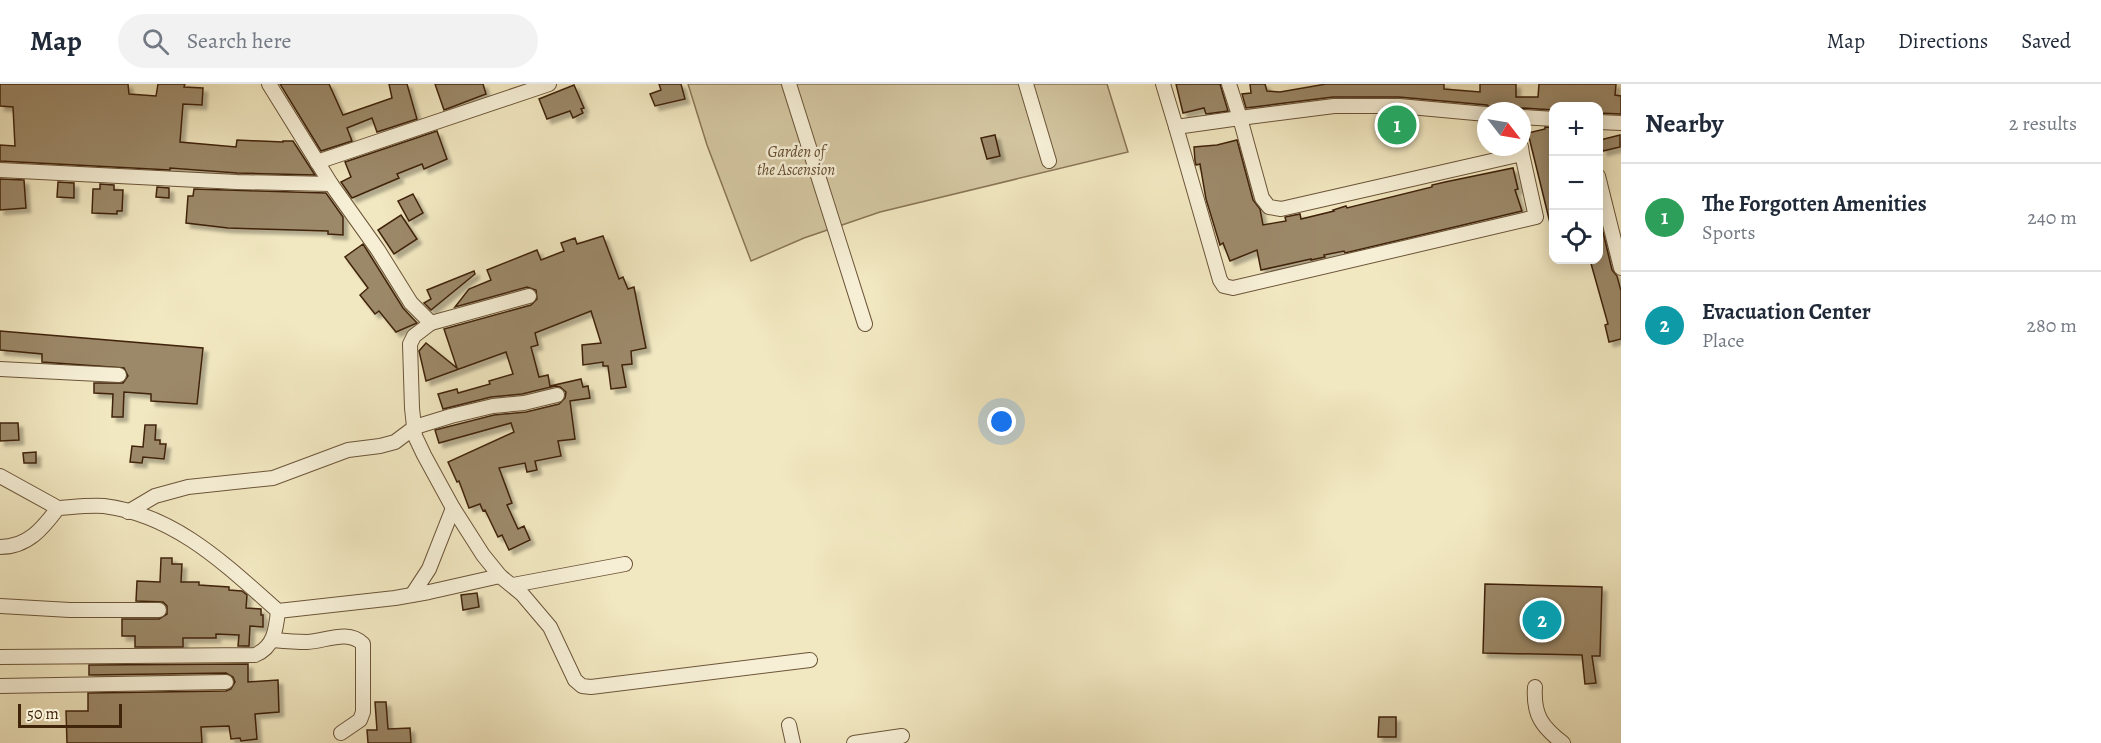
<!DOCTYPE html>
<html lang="en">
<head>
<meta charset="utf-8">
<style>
	:root { --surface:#fff; --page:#f2f2f3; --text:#1f2937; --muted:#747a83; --line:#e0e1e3; --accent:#8f2418 }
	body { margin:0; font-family:Alegreya,serif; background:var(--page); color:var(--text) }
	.controls { position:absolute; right:18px; top:18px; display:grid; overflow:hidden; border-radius:12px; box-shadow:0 3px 15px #0003 }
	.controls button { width:54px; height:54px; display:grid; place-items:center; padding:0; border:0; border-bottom:2px solid var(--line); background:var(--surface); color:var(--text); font:30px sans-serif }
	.compass { position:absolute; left:1477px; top:18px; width:54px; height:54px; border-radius:50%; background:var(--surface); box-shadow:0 3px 15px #0003; rotate:121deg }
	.scale { position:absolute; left:18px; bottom:15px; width:104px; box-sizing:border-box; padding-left:6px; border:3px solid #40240a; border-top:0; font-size:16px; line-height:21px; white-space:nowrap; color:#40240a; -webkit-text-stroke:4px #f6efd6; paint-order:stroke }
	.you { position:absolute; left:1002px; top:338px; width:21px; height:21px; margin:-15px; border:4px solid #fff; border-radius:50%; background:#1a73e8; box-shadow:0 0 0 9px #1a73e833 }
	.badge { display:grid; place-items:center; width:39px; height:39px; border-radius:50%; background:var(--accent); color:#fff; font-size:20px; font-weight:700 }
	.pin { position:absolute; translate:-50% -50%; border:3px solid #fff; box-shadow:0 2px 6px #0006 }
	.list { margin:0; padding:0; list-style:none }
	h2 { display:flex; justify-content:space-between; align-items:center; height:78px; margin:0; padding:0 24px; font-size:26px }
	h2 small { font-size:20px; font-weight:400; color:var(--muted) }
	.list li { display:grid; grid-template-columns:39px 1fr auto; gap:18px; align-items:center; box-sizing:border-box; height:108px; padding:0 24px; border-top:2px solid var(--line) }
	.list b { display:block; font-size:22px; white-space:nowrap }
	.list p { margin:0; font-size:20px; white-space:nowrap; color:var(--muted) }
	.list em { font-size:20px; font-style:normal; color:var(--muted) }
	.icon { flex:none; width:33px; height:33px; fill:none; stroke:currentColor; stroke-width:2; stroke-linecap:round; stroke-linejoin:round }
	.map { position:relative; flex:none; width:1621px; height:659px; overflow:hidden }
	header { display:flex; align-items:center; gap:36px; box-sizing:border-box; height:84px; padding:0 30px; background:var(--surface); border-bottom:2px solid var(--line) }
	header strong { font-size:28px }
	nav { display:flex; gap:33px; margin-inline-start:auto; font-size:21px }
	.search { width:420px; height:54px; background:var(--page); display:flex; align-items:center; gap:15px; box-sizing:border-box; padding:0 21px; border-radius:33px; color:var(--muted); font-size:22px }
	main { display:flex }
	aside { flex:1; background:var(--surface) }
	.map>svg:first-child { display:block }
	.green { fill:#d3c6a1; stroke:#8a7556; stroke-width:1.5 }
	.building { fill:#9c8969; stroke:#40240a; stroke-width:1.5; filter:url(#shadow) }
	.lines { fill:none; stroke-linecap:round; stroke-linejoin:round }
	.minor-casing { stroke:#6c5538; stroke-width:16 }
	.minor { stroke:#f6efd6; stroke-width:14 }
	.labels { text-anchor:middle; stroke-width:5; stroke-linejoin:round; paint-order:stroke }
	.park-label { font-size:16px; font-style:italic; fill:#654c30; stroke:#f6efd6 }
</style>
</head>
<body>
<header>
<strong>Map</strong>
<div class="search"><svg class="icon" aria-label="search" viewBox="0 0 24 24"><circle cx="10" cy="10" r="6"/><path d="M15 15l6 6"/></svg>Search here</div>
<nav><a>Map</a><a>Directions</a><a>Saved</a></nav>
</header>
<main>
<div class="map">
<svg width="1621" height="659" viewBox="0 0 1621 659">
	<defs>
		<filter id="shadow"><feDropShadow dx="4.5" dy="4.5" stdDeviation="1.5" flood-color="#0004"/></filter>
	</defs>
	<rect width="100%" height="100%" fill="#f1e7c0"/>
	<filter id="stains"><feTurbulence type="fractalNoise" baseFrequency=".00333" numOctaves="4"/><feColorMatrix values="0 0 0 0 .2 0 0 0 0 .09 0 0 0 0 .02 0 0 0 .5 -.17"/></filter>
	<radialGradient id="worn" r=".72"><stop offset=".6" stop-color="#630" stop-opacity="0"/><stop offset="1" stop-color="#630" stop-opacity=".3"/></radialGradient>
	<path class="green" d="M688,0H1107L1128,68L880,128L804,154L751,177L707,61Z"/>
	<g class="building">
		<path d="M0,0H128L129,10L156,12L158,0H185L184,3L203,4L202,21L183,20L180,58L236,63L237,56L283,58V57H293L315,91L237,89L170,84V86L0,77V61L15,62L13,23L0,22Z"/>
		<path d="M280,0H329L343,31L392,14L389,0H407L417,35L377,48L372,34L347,44L352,57L321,67Z"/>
		<path d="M435,0H483L486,10L444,26Z"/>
		<path d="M659,0H681L685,15L655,22L650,10L661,6Z"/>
		<path d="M1176,0H1220L1228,27L1206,30L1204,24L1183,29Z"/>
		<path d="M1250,0H1265L1267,7L1280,8L1326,0H1444V5L1480,8V0H1516V13H1538L1539,0H1616L1615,11L1621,12V30L1599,29V22H1554V26L1523,24L1494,27L1487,21L1399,13H1333L1246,24L1242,10L1251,9Z"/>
		<path d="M574,1L584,24L581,25L583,29L573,34L570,27L547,35L539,15Z"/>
		<path d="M1545,43L1554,44V139H1550L1528,49L1545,45Z"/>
		<path d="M437,47L447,75L424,85L422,80L397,90L399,94L352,114L341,98L351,93L345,78Z"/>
		<path d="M995,51L1000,72L987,75L981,54Z"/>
		<path d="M1620,51V63L1603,67L1600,56Z"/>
		<path d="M1237,56L1253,116L1260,125L1263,141L1286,137L1285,133L1300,130L1301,135L1334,127L1333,126L1346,122L1347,124L1432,103V101L1445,98L1513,84L1518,105L1515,106L1522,127L1345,169L1344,167L1324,171L1325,173L1311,176V175L1261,186L1257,166L1230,177L1223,159L1220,161L1206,115L1200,80L1196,81L1195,77L1194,63L1217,61Z"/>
		<path d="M0,95L24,96L26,124L0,126Z"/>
		<path d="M58,98L74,99V114L57,113Z"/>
		<path d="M100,100L114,101V106H123L122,127H117V130L92,129L93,105H100Z"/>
		<path d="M157,103L169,104V114L156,113Z"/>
		<path d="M194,105L326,109L343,133V151L328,150V147L228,144L186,139L188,112H193Z"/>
		<path d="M413,110L423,129L409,137L398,117Z"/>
		<path d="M401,131L417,155L394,170L378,146Z"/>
		<path d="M1599,131L1612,186L1617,192L1621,207V255L1609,258L1605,241L1608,240L1590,176H1599Z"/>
		<path d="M603,152L619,195L623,193L628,205L634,203L646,264L631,267L632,280L622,281L626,303L611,305L608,282H603V278L583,281L582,261L601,259L591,227L535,249L538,261L531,263L539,293L548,291L550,302L581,295L583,303L588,302L590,314L570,317L575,355L558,357L561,372L535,377L537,386L527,388L525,379L499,384L512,419L507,421L518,445L524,442L530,456L509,466L502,451L498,453L485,426L483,427L480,420L469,424L459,397L457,398L448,378L514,348L511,339L439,359L435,346L494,331L526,328L559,320L565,314L566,308L560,303L555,302L522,310L491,313L443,325L438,310L457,305L458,309L490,300L489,297L513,290L506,268L426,297L419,267L426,259L457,284L444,245L531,221L537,215L536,206L527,203L455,223L469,205L491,196L487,186L537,166L541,176L564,167L561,159L575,154L577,160Z"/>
		<path d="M363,160L403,224L417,239L396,248L379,227L375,230L360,211L368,204L345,173Z"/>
		<path d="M474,187L475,190L431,226L424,219L431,215L427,206Z"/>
		<path d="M0,247L203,264L197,320L151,317V310L124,308L123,333H112L113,310L94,309V299H123L128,292L124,284L42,278V270L0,266Z"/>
		<path d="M0,339H18L19,356L0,357Z"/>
		<path d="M145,341H156L155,356H160V360H166L164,375L143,373L142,379L130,378L132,362L143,363Z"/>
		<path d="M36,368V379H24L23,369Z"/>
		<path d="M161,474H172V480H182L181,498H199V501L229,503V506L242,507L247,511L246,524L261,525V531H263V543L250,542L249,562H238L239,551L216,550V554H183V563H135V552H122V535H159L167,530V522L163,518L136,517L137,497L160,498Z"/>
		<path d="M1485,500L1602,503L1600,572H1592L1596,599L1585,600L1582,571L1483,569Z"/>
		<path d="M477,509L479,523L463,526L461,511Z"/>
		<path d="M248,580V598L278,596L279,628L255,630L257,655L241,657L240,654L231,655L229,642L201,643L202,659H67L66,627H88V609L226,607L231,605L235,598L233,593L226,589L89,591V581Z"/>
		<path d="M375,618H386L388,645L410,644L411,659H368L367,646H377Z"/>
		<path d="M1379,633H1396V653H1378Z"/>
	</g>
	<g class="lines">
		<g class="minor-casing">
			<g id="minor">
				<path d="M269,0L331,100"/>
				<path d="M789,0L865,240"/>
				<path d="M1026,0L1049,77"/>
				<path d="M1163,0L1176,43"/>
				<path d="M1229,0L1240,34L1334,22H1399L1486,30"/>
				<path d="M1522,33L1554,35"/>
				<path d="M1598,38L1621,39"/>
				<path d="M1521,63L1522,70L1281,125L1269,123L1262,114L1240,34L1176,43L1220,196L1224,202L1233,204L1536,133L1522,70"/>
				<path d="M317,78L549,0"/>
				<path d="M0,86L237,98L331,100L378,166L411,219L431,239L529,212"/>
				<path d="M1598,92L1621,184"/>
				<path d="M431,239L414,252L410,260L412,324L415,352L424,371L453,424L483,471L500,492L522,510L550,543L575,596L582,602L591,603L810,576"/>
				<path d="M0,285L119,291"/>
				<path d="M0,392L58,424"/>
				<path d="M128,428L155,412L188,403L273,394L348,366L380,362L395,358L415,343L451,332L493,322L524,319L557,311"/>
				<path d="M0,463C28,463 43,444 58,424C73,423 89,421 104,422C176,431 227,482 278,527L395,514L429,508L500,492"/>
				<path d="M513,501L625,480"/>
				<path d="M412,511L429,485L453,424"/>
				<path d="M0,522L70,526H159"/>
				<path d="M273,556C284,557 296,558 307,558C326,557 348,545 363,560V628L360,636L341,649"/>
				<path d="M0,573L255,571C274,563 276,546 278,527"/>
				<path d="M0,602L226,598"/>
				<path d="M1535,603C1533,631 1542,643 1563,659"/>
				<path d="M789,641L793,659"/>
				<path d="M854,659L902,652"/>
			</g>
		</g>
		<use href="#minor" class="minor"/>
	</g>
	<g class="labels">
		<g class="park-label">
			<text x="796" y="73">Garden of<tspan x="796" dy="18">the Ascension</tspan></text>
		</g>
	</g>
	<rect width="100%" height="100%" filter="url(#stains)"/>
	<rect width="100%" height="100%" fill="url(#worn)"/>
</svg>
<div class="controls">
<button>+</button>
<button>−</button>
<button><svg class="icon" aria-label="locate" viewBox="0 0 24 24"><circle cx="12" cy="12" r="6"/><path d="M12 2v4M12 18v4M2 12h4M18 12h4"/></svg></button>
</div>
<svg class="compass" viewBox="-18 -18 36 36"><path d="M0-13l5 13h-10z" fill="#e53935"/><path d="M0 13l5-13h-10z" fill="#747a83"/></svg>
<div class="scale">50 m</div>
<div class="you"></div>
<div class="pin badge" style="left:1397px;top:41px;background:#2e9e5b">1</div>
<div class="pin badge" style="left:1542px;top:536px;background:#0f9aa8">2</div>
</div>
<aside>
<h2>Nearby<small>2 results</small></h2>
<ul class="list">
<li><span class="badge" style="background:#2e9e5b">1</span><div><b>The Forgotten Amenities</b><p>Sports</p></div><em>240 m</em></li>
<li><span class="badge" style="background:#0f9aa8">2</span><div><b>Evacuation Center</b><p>Place</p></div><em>280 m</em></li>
</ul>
</aside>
</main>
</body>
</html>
